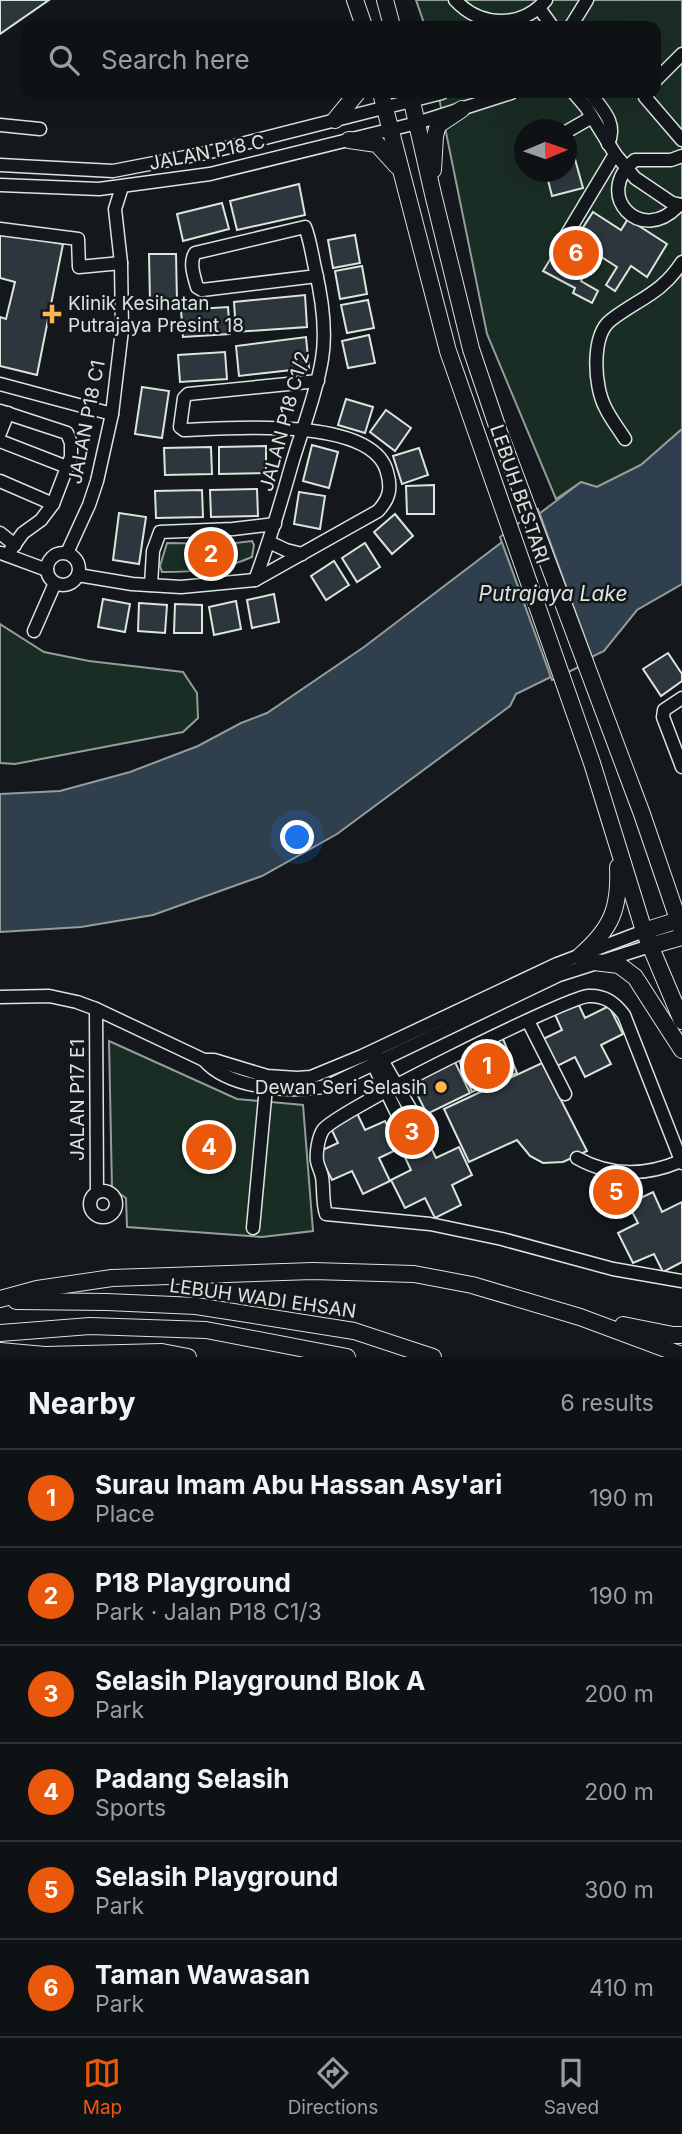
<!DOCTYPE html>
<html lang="en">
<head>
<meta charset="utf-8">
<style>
	:root { --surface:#0f1215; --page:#181b1e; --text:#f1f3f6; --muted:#9b9ea0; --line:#2f3234; --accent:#ea580c }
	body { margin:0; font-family:Inter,sans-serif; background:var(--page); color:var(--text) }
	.compass { position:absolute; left:514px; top:119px; width:63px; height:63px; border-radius:50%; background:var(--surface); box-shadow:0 7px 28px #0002; rotate:88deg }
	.you { position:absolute; left:298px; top:838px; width:24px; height:24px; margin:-18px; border:5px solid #fff; border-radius:50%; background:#1a73e8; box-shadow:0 0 0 10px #1a73e833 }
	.badge { display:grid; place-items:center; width:46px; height:46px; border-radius:50%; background:var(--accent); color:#fff; font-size:23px; font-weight:700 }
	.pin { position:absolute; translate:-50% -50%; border:4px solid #fff; box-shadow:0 2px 7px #0006 }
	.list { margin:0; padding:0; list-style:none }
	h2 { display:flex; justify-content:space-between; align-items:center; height:91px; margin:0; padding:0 28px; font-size:30px }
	h2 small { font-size:23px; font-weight:400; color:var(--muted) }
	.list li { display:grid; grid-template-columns:46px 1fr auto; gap:21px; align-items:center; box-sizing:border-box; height:98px; padding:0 28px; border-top:2px solid var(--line) }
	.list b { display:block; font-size:26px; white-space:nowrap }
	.list p { margin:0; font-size:23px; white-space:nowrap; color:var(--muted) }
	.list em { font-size:23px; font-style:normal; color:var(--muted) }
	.icon { flex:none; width:38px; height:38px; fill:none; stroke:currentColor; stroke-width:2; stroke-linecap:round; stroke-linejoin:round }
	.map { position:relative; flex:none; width:682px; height:1357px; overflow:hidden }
	.search { position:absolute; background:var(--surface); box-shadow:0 7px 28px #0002; left:21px; right:21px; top:21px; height:77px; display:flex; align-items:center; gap:18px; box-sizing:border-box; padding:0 24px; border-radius:14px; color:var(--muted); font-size:26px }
	.sheet { height:679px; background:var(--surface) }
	nav { display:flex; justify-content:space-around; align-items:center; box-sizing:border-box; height:98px; border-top:2px solid var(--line); background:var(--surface); font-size:19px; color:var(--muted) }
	nav a { display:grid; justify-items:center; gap:4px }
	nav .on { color:var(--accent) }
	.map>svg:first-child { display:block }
	.green { fill:#1a2d24; stroke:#939e99; stroke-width:2; fill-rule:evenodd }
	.water { fill:#2f3f4d; stroke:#939e99; stroke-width:2 }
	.pier { fill:#14181c; stroke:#939e99; stroke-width:2 }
	.building { fill:#2c363c; stroke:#d8e6dc; stroke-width:2 }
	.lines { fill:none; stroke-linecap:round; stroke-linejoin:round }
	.minor-casing { stroke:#d8e6dc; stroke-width:15 }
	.major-casing { stroke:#d8e6dc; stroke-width:18 }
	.minor { stroke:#14181c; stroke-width:12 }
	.major { stroke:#14181c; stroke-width:16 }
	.poi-dot { fill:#ffb74d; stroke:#14181c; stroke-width:2.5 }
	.labels { text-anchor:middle; stroke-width:5; stroke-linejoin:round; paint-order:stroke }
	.street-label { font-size:19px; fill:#d8e6dc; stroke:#14181c }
	.poi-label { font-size:19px; fill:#d8e6dc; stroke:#14181c; text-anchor:start }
	.water-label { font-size:21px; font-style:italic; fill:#d8e6dc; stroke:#14181c }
</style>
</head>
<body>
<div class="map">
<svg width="682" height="1357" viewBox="0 0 682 1357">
	<rect width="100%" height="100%" fill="#14181c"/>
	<g class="green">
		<path d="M416,0H682V429L641,465L597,487L581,482L556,499L487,334L438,93H656V26H425ZM524,130H566V172H524Z"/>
		<path d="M252,541L254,545L252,557C223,570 193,572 162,572L160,566L167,543L227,544Z"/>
		<path d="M0,624L44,652L89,661L183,672L197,693L198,718L183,732L15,764L0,763Z"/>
		<path d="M109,1041L237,1099L303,1105L313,1231L262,1237L127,1227L126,1198L112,1189Z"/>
		<path d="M624,1177L633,1197L608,1209L599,1188Z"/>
	</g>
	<path class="water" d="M682,429V584L637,610L604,651L516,694L510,706L337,834L262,876L153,915L81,927L0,932V794L60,791L130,772L198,746L241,723L267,713L364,647L581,482L597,487L641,465Z"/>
	<path class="pier" d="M538,509L593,660L552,680L500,537Z"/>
	<g class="building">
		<path d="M0,0H49L0,34Z"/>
		<path d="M573,152L583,188L552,196L546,172H566V154Z"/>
		<path d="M299,184L305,215L237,230L230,201Z"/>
		<path d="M222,203L229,229L183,241L177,214Z"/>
		<path d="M593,212L621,230L628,219L667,244L647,277L631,266L615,291L606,285L617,267L575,240Z"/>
		<path d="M0,233L63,244L37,375L0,366V317L6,319L15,282L0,278Z"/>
		<path d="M355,235L360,263L333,268L328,240Z"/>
		<path d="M149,254H176L177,301H150Z"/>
		<path d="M551,258L584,275L581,281L598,291L592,303L573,293L575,288L543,271Z"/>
		<path d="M362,266L367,294L340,299L335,271Z"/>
		<path d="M305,295L307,327L236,332L234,302Z"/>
		<path d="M368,300L374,328L347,333L341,305Z"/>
		<path d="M228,307L230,334L183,337L181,310Z"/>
		<path d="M369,335L375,363L348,368L342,341Z"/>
		<path d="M306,337L309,368L239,376L236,346Z"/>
		<path d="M225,352L227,379L180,382L178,355Z"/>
		<path d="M142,387L169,391L162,438L135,434Z"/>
		<path d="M346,399L373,407L365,433L338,425Z"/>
		<path d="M386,410L411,428L395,451L370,432Z"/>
		<path d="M312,445L338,452L329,488L303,481Z"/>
		<path d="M266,446V473L219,474V447Z"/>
		<path d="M211,447L212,474L165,475L164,448Z"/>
		<path d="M419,448L428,475L402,484L393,456Z"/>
		<path d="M434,485V514H407L406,486Z"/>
		<path d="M257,489L258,516L211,517L210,490Z"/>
		<path d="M202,490L203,517L156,518L155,491Z"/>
		<path d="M299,492L325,496L320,529L294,524Z"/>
		<path d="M119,513L146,517L139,564L113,560Z"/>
		<path d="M395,514L413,536L392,554L374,532Z"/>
		<path d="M365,543L380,567L357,582L342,558Z"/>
		<path d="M334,561L349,585L326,600L311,576Z"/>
		<path d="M274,594L279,622L252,628L247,600Z"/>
		<path d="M103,599L130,604L125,632L98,627Z"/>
		<path d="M236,601L241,629L214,635L209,607Z"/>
		<path d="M139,603L167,605L165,633L138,631Z"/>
		<path d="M175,604L202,605V633H174Z"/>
		<path d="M668,653L682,674V681L661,696L643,669Z"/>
		<path d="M576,999L585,1018L609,1006L623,1034L601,1045L611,1064L585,1077L575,1057L555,1067L541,1040L562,1030L553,1010Z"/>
		<path d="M503,1039L517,1073L472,1092L458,1058Z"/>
		<path d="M454,1060L470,1093L427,1114L411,1082Z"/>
		<path d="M542,1063L587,1151L563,1162L543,1163L530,1156L517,1140L469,1162L444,1109Z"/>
		<path d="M356,1111L365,1130L385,1121L398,1149L379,1158L390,1181L363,1194L352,1171L332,1180L318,1152L338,1143L329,1124Z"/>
		<path d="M427,1139L436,1158L459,1147L472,1175L452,1185L461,1205L435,1218L425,1198L405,1208L391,1180L411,1170L402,1151Z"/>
		<path d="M653,1192L662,1212L682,1202V1262L663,1272L654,1254L633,1263L618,1233L638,1223L628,1204Z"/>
	</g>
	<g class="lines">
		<g class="minor-casing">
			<g id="minor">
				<path d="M455,0C480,27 521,29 546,0"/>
				<path d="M539,8L552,26"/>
				<path d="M571,26L587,0"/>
				<path d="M656,80L682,54"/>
				<path d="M574,93L586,107L615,154L635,178L672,203L682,205"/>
				<path d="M590,93C602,109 618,123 608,144"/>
				<path d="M644,93L645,97L682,140"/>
				<path d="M0,125L40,129"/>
				<path d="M566,132L592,117"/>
				<path d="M0,165L113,171L206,153L442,93"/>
				<path d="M0,185L99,189L210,174L417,123L511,93"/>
				<path d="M679,205C641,247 592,194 635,160H671L682,156"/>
				<path d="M0,229L78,239L79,267L121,263"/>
				<path d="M558,249L615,154"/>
				<path d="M0,384L112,414"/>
				<path d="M0,411L67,433L71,443V457L53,504L41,520L23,533L7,555"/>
				<path d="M0,433L8,413"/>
				<path d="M625,439C618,428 610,418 605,407C594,386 591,335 611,320C640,298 661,294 682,262"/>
				<path d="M0,441L67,467"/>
				<path d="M0,481L53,504"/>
				<path d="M0,533L15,545"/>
				<path d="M269,542L286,550L302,554"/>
				<circle cx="63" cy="569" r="16"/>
				<path d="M1,553L47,570"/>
				<path d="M67,553L89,505L97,481L112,414L122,330L121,263L115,209L122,187"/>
				<path d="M78,575L132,584L181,587L255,580L378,511C389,499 392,489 387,472C373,416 229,428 184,430L180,427L184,398L188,394L318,381"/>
				<path d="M255,580C269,543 280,506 291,467C301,432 316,396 322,359C327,329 322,298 315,268C312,255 310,239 305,227L195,253C189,263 194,276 197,287L202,290L317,276"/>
				<path d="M151,585L153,551L160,532L233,529L275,524"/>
				<path d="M34,631L55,583"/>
				<path d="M682,698L664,710L663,717L682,767"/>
				<path d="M0,997L49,996L77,1002L96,1009L204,1060H214L267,1076L297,1078L311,1077L362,1056L557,964L644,931"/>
				<path d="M96,1009L97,1192"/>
				<path d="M528,1021L565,1094"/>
				<path d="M375,1058L373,1064L406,1132L411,1135L417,1134L420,1130L419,1124L382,1060L376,1057"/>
				<path d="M204,1060C229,1089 292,1093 328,1086L559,975L650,946"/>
				<path d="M577,1158C611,1177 646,1176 681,1161"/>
				<path d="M682,1163L624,1015C615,1003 605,995 588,996C565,998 334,1113 323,1130C318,1138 316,1153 317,1161C318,1167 321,1171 322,1177C324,1189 322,1202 326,1214L430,1224L502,1239L613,1269L682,1281"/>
				<circle cx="103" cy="1204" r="13"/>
				<path d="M253,1228L266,1087"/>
			</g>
		</g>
		<g class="major-casing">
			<g id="major">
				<path d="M355,0L364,26"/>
				<path d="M385,0L392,26"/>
				<path d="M381,93L448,351L592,763L644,931L682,1021"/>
				<path d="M410,93L433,194L471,349L499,432L642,814L682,931"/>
				<path d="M335,120L357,93"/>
				<path d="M349,140L377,144L397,166"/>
				<path d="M433,170L435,136L438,125L462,109"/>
				<path d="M644,931L682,919"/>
				<path d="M650,946L682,937"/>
				<path d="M580,956C611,929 620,909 618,867"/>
				<path d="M594,962L619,965L635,977L682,1050"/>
				<path d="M0,1299L37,1289L112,1278L313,1271L414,1274L472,1285L580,1317L682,1355"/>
				<path d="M16,1301L107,1302L196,1306L354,1331L433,1357"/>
				<path d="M623,1325L673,1335H682"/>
				<path d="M0,1333L90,1326L206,1330L347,1357"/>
				<path d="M0,1351L45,1355L162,1352L188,1357"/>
			</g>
		</g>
		<use href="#minor" class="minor"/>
		<use href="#major" class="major"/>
	</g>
	<g class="poi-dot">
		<path d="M48.5 303.5h7v7h7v7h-7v7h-7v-7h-7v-7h7z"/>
		<circle cx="441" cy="1087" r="7"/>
	</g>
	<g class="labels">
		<g class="street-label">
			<text transform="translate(207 152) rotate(-11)" y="7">JALAN P18 C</text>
			<text transform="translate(284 421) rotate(-75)" y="7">JALAN P18 C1/2</text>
			<text transform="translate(86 422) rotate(-79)" y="7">JALAN P18 C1</text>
			<text transform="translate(520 494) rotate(71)" y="7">LEBUH BESTARI</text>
			<text transform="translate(77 1100) rotate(-90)" y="7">JALAN P17 E1</text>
			<text transform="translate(263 1298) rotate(8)" y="7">LEBUH WADI EHSAN</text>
		</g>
		<g class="poi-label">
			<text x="68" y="310">Klinik Kesihatan<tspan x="68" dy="22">Putrajaya Presint 18</tspan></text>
			<text x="427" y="1094" text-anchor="end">Dewan Seri Selasih</text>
		</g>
		<g class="water-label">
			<text x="553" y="601">Putrajaya Lake</text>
		</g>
	</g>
</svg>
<svg class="compass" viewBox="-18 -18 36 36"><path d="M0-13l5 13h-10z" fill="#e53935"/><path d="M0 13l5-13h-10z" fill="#9b9ea0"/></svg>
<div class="you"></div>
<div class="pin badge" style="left:487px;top:1066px">1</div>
<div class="pin badge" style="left:211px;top:554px">2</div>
<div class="pin badge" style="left:412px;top:1132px">3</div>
<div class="pin badge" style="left:209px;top:1147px">4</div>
<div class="pin badge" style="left:616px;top:1192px">5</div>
<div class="pin badge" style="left:576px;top:253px">6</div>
<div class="search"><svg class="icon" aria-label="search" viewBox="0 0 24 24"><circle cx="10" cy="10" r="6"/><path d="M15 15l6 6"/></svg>Search here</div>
</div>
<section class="sheet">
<h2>Nearby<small>6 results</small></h2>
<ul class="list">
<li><span class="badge">1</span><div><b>Surau Imam Abu Hassan Asy'ari</b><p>Place</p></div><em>190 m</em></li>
<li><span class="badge">2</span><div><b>P18 Playground</b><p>Park · Jalan P18 C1/3</p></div><em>190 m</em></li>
<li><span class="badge">3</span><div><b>Selasih Playground Blok A</b><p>Park</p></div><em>200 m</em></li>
<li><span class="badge">4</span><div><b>Padang Selasih</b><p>Sports</p></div><em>200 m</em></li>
<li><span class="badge">5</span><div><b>Selasih Playground</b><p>Park</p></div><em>300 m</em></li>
<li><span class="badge">6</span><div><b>Taman Wawasan</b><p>Park</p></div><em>410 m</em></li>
</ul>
</section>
<nav>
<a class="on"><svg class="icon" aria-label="map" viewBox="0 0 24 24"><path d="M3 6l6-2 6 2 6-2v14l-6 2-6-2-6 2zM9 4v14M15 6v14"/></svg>Map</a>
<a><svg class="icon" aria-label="directions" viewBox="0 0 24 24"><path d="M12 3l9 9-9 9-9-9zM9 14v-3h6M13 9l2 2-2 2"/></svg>Directions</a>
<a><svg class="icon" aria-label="saved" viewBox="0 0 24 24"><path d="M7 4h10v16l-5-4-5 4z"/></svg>Saved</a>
</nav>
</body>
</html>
